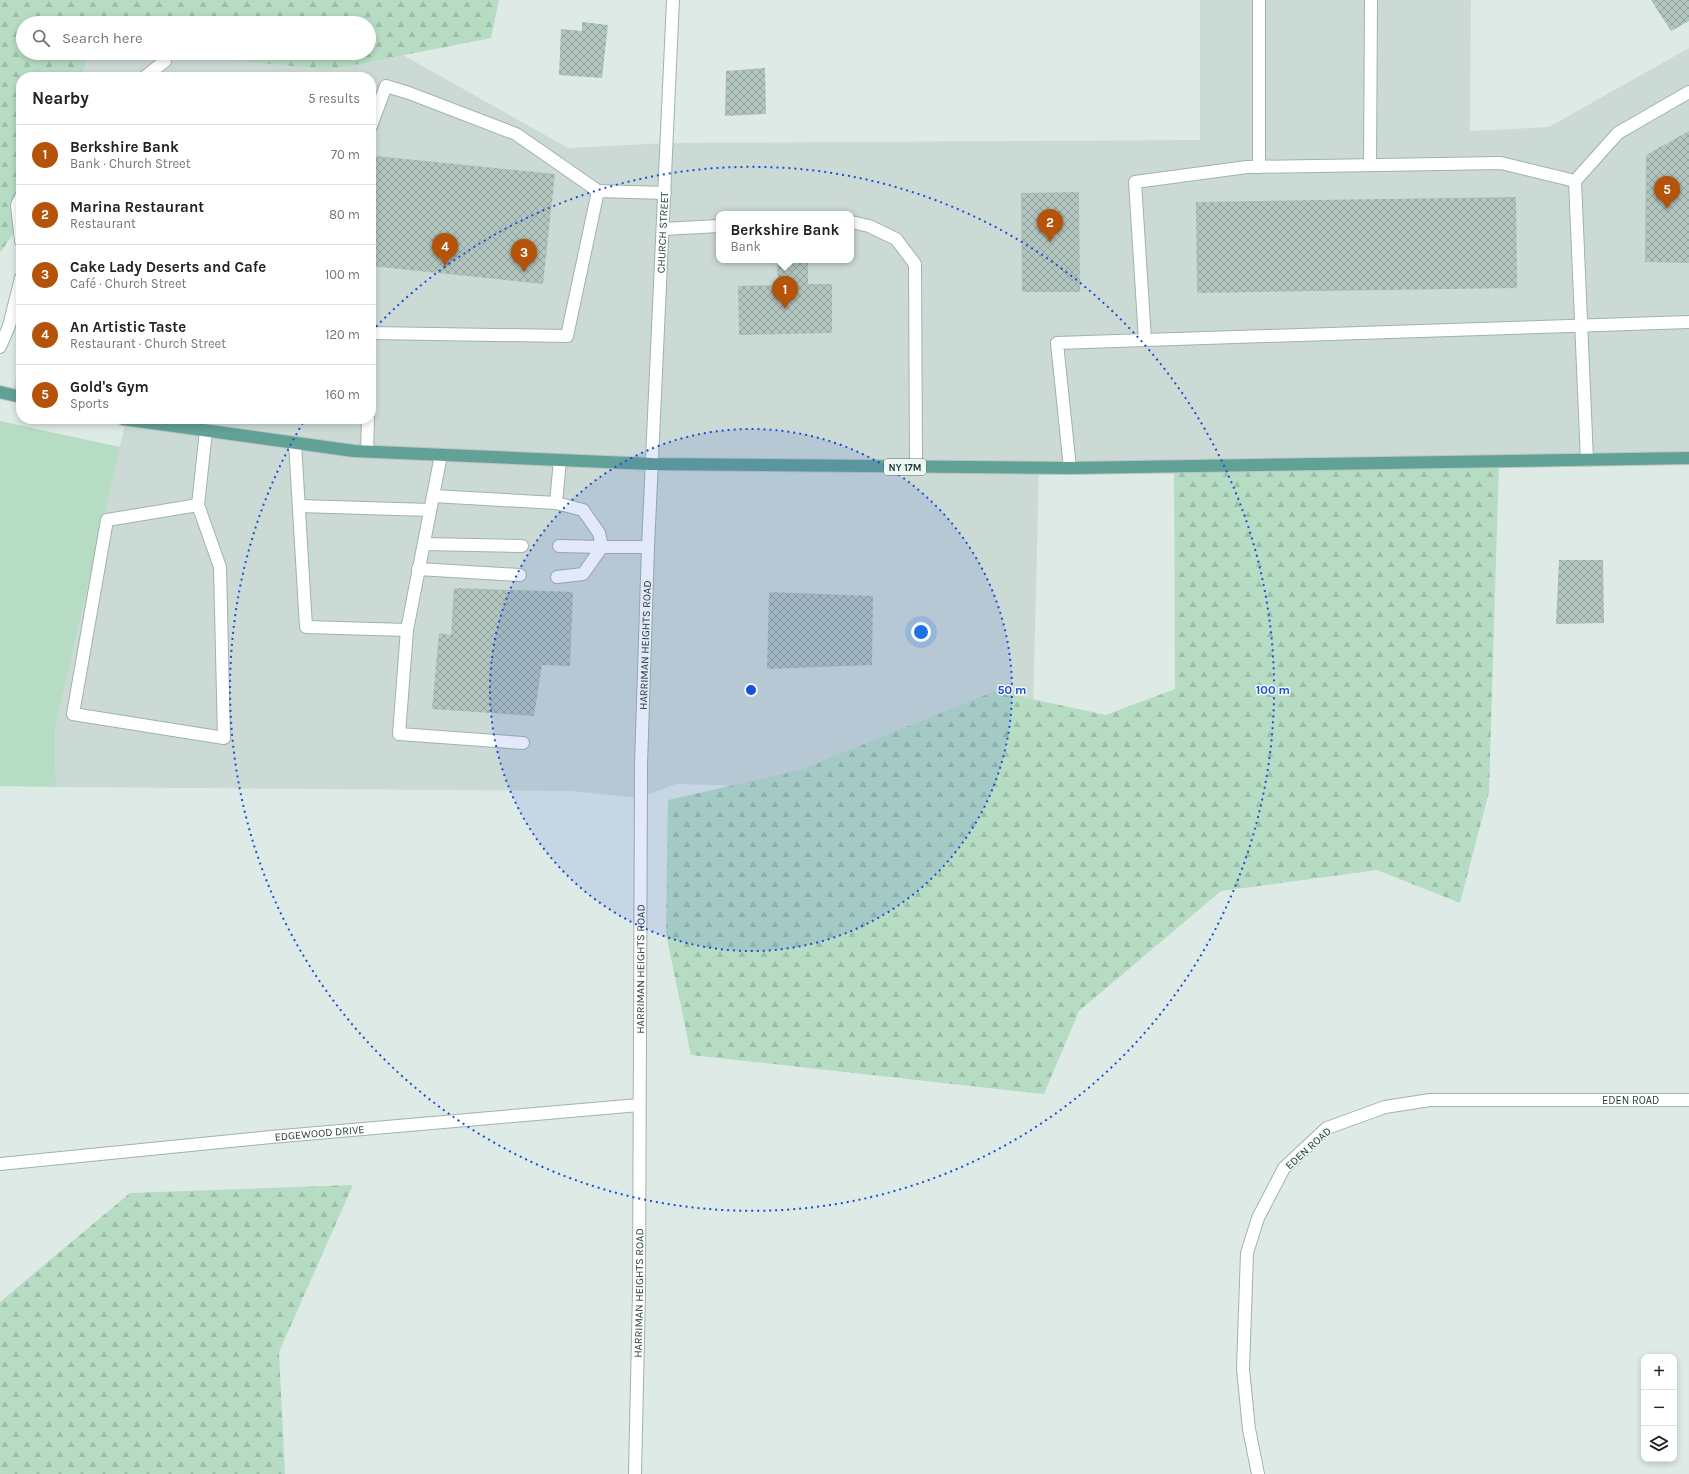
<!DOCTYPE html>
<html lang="en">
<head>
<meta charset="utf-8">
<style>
	:root { --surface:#fff; --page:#f6f6f6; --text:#222; --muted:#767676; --line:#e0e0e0; --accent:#b45309 }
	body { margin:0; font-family:Karla,sans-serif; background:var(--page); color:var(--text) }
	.controls { position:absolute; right:12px; bottom:12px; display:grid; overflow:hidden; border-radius:8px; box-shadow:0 2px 6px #0003 }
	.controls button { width:36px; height:36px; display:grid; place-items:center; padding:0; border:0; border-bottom:1px solid var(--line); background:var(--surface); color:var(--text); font:20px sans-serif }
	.you { position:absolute; left:921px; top:632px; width:14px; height:14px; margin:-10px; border:3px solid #fff; border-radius:50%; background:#1a73e8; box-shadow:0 0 0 6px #1a73e833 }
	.badge { display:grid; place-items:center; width:26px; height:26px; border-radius:50%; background:var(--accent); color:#fff; font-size:13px; font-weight:700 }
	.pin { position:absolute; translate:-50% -33px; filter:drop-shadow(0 1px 2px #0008) }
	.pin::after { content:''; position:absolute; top:21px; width:14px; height:12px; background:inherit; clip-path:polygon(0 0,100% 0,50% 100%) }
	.popup { position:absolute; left:716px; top:211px; width:138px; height:52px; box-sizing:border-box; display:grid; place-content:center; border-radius:8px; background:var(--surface); filter:drop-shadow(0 1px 3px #0005); font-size:13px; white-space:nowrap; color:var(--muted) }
	.popup b { font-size:15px; color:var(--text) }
	.popup::after { content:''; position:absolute; left:50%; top:100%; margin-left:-8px; border:8px solid transparent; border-top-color:var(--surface) }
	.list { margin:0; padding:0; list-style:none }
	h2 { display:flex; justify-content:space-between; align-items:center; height:52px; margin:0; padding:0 16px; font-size:17px }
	h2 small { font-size:13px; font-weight:400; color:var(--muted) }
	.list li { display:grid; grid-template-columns:26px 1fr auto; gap:12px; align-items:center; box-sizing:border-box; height:60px; padding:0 16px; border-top:1px solid var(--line) }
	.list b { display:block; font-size:15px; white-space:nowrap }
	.list p { margin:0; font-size:13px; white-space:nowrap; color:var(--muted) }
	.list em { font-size:13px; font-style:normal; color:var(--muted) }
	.icon { flex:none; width:22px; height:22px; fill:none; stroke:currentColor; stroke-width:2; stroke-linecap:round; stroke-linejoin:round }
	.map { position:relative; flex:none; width:1689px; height:1474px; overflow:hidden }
	.search { position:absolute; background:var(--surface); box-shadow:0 2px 6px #0003; left:16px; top:16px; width:360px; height:44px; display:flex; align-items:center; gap:10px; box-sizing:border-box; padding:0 14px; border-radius:22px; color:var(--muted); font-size:15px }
	.panel { position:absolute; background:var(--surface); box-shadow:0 2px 6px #0003; left:16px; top:72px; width:360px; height:352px; border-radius:16px }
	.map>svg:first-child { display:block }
	.built { fill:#ccdad5; fill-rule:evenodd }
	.green { fill:#b6dcc3 }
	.forest { fill:url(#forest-firs) }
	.building { fill:url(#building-cross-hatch) }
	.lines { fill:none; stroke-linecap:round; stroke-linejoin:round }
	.service-casing { stroke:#a1b2ad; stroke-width:14 }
	.minor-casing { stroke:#a1b2ad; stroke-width:14 }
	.tertiary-casing { stroke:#a1b2ad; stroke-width:14 }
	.primary-casing { stroke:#bcc4c2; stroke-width:14 }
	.service { stroke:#fff; stroke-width:12 }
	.minor { stroke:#fff; stroke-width:12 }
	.tertiary { stroke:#fff; stroke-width:12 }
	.primary { stroke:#61a196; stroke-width:12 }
	.ring { fill:none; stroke:#1d4ed8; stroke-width:2; stroke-dasharray:2 4 }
	.labels { text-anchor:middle; stroke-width:3; stroke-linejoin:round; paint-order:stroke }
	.shield { fill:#eef7f3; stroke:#5d736e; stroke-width:1 }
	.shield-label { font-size:10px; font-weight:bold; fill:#1f3a35 }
	.street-label { font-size:11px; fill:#1f3a35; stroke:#eef7f3 }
	.centre { fill:#1d4ed8; stroke:#eef7f3; stroke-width:2 }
	.ring-label { font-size:12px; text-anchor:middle; font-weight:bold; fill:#1d4ed8; stroke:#eef7f3; stroke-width:3; stroke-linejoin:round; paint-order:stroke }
</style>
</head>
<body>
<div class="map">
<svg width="1689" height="1474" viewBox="0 0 1689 1474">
	<defs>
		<pattern id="forest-firs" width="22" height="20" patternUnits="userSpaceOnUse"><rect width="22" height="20" fill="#b6dcc3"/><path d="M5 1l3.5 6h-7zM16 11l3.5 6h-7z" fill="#9cbea8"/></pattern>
		<pattern id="building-cross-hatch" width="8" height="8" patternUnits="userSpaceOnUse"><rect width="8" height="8" fill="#b3c5bf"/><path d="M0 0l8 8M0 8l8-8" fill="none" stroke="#91a19c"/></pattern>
	</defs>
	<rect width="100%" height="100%" fill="#deeae6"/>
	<g class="built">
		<path d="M1200,0H1471L1470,131L1549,127L1689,48V458L1039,468L1031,793L676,784L639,798L572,791L56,787L55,728L126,420L123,419H371V77H59L62,53H369L387,46L568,148L667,143L1200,140ZM719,214H851V260H719Z"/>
		<path d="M21,342V397L13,395Z"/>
	</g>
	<path class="green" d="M0,421L120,447L55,728L56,787L0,786Z"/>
	<g class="forest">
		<path d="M0,0H499L491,38L328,70L171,53H369V23H23V53H89L81,77H21V222L0,253Z"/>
		<path d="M1499,461L1489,792L1460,903L1377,870L1221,891L1079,1011L1044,1094L691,1055L666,934L668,800L800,770L995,691L1106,715L1175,689L1174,467Z"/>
		<path d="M353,1185L279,1352L285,1474H0V1302L130,1193Z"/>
	</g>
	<g class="building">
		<path d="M1651,0H1689V21L1671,31Z"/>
		<path d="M582,22L608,25L602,78L559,75L561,29L582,31Z"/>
		<path d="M765,68L766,114L725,116L726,71Z"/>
		<path d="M1689,131V263L1645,262L1646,155Z"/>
		<path d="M376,156L555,174L543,284L371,266V202Z"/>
		<path d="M1079,192L1080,292H1022L1021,193Z"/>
		<path d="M1516,197L1517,288L1197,293L1196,202Z"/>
		<path d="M777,260H808V284H832V333L739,335L738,286L778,285Z"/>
		<path d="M1559,560H1603L1604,623L1556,624Z"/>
		<path d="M454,588L573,592L570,666L542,665L534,716L432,709L439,633L451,635Z"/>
		<path d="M769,592L873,596L872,665L767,669Z"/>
	</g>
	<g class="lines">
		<g class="service-casing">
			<g id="service">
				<path d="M145,77L165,61"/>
				<path d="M371,126L386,86L409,93L516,134L598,191L665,193"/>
				<path d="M1370,165L1371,0"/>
				<path d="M1259,167V0"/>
				<path d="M21,197L17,205L21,241"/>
				<path d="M851,222L869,226L896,239L915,264L916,467"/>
				<path d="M663,229L719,226"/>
				<path d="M371,333L567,336L598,191"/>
				<path d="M1145,340L1135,182L1247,167L1501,163L1575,181"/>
				<path d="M0,347L9,326L21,278"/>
				<path d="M295,443L306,627L407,630L441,455"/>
				<path d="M367,451L368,419"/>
				<path d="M1587,460L1575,181L1618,133L1689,92"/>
				<path d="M1070,468L1057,343L1689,322"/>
				<path d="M433,496L556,503L560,460"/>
				<path d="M556,503L583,510L599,533L602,547H648"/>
				<path d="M198,505L107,520L73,714L224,738L220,567L198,505L206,431"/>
				<path d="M299,506L430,510"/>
				<path d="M424,544L522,546"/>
				<path d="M559,546L602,547"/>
				<path d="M418,569L520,575"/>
				<path d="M557,577L583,574L602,547"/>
				<path d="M407,630L399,734L523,743"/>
			</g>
		</g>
		<g class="minor-casing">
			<g id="minor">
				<path id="s1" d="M0,1164L271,1137L639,1105"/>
				<path id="s2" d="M1258,1474L1249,1429L1243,1369L1247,1253L1258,1218L1284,1168L1327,1128L1385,1107L1430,1100H1689"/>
			</g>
		</g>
		<g class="tertiary-casing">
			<g id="tertiary">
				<path id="s3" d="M635,1474L639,1292L641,765L648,547L673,0"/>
			</g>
		</g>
		<g class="primary-casing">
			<g id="primary">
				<path d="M0,392L21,397"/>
				<path d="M123,419L354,451L652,464L1070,468L1689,458"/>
			</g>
		</g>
		<use href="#service" class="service"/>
		<use href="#minor" class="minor"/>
		<use href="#tertiary" class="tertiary"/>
		<use href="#primary" class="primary"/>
	</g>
	<circle cx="751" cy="690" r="261" fill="#1d4ed8" fill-opacity=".12"/>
	<g class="ring">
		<circle cx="751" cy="690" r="261"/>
		<path d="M372 331A522 522 0 1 1 304 421"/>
	</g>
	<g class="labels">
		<rect class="shield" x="884" y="459" width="42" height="16" rx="3"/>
		<g class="shield-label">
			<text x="905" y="471">NY 17M</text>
		</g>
		<g class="street-label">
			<text dy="4" stroke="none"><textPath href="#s3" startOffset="1242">CHURCH STREET</textPath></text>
			<text dy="4" stroke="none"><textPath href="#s3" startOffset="829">HARRIMAN HEIGHTS ROAD</textPath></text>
			<text dy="4" stroke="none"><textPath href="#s3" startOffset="505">HARRIMAN HEIGHTS ROAD</textPath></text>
			<text dy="4" stroke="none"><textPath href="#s2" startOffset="682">EDEN ROAD</textPath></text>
			<text dy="4" stroke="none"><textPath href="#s1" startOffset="321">EDGEWOOD DRIVE</textPath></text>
			<text transform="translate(1308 1148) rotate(-42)" y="4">EDEN ROAD</text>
			<text dy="4" stroke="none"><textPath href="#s3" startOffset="181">HARRIMAN HEIGHTS ROAD</textPath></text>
		</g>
	</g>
	<circle cx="751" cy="690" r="6" class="centre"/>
	<g class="ring-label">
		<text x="1012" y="694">50 m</text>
		<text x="1273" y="694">100 m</text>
	</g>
</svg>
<div class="controls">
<button>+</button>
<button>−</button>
<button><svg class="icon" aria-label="layers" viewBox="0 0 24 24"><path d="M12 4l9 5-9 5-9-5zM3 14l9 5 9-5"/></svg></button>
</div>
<div class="you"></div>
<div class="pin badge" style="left:785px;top:309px">1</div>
<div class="popup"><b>Berkshire Bank</b>Bank</div>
<div class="pin badge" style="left:1050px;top:242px">2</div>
<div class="pin badge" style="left:524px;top:272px">3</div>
<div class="pin badge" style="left:445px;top:266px">4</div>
<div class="pin badge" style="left:1667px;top:209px">5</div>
<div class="search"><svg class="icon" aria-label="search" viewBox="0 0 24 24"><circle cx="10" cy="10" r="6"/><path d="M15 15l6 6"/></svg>Search here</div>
<section class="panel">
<h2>Nearby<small>5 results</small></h2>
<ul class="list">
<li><span class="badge">1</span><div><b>Berkshire Bank</b><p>Bank · Church Street</p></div><em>70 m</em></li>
<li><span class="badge">2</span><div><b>Marina Restaurant</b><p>Restaurant</p></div><em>80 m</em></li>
<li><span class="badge">3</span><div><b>Cake Lady Deserts and Cafe</b><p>Café · Church Street</p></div><em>100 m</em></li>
<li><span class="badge">4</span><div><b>An Artistic Taste</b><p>Restaurant · Church Street</p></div><em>120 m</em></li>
<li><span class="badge">5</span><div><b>Gold's Gym</b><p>Sports</p></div><em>160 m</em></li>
</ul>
</section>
</div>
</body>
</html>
